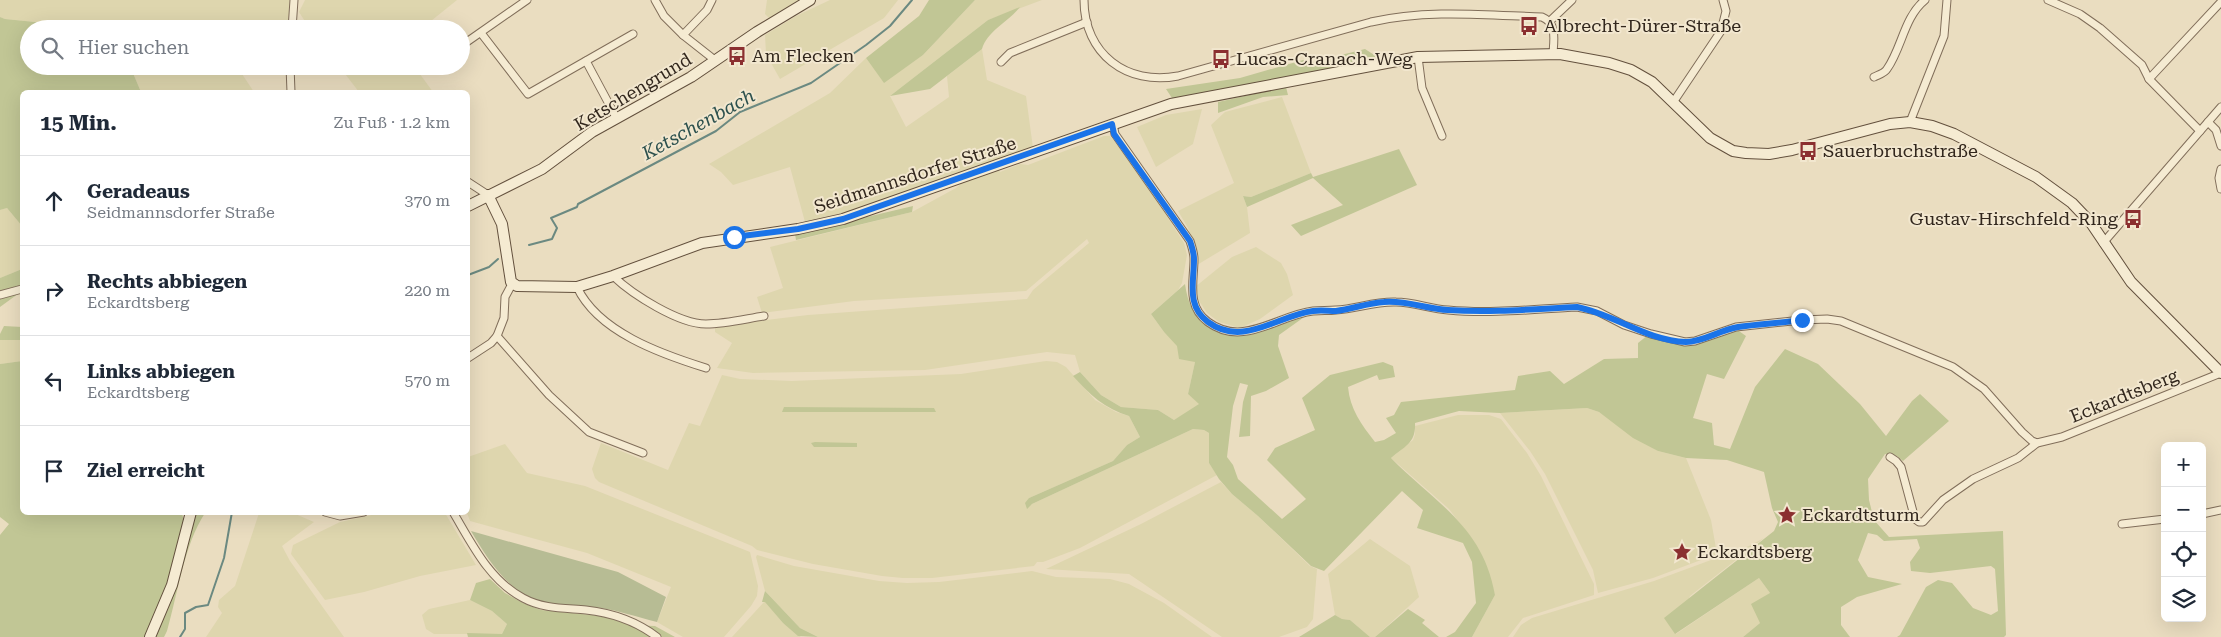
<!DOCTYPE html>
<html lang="de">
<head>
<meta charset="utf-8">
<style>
	:root { --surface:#fff; --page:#f6f6f7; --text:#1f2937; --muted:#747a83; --line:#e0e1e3 }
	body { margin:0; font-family:"Roboto Serif",serif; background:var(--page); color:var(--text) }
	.controls { position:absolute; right:15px; bottom:15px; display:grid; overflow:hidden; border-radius:8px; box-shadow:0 5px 20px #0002 }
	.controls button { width:45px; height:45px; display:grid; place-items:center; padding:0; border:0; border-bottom:1px solid var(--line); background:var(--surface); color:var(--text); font:25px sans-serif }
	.stop { position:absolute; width:15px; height:15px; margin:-11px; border:4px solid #1a73e8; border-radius:50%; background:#fff }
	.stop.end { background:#1a73e8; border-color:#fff; box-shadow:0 1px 5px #0008 }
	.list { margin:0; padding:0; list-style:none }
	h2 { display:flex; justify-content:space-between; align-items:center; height:65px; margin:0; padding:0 20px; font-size:21px }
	h2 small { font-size:16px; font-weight:400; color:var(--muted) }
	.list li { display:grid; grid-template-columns:32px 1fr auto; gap:15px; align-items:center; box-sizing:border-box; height:90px; padding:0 20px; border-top:1px solid var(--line) }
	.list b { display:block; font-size:19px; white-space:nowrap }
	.list p { margin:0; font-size:16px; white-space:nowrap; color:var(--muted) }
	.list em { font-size:16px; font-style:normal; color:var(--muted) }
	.icon { flex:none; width:28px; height:28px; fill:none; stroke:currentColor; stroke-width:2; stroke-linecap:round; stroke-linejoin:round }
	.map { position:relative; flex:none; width:2221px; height:637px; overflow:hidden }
	.search { position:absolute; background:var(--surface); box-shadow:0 5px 20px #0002; left:20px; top:20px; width:450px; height:55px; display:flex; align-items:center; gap:12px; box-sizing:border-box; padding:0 18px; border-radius:28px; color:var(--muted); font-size:19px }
	.panel { position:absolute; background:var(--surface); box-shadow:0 5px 20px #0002; left:20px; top:90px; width:450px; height:425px; border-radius:8px }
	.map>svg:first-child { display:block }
	.farmland { fill:#ded6ae }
	.green { fill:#c1c695 }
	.cemetery { fill:#b7bc94 }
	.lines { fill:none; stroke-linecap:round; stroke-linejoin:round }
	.stream { stroke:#6b8981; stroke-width:2 }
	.street-casing { stroke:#816e5a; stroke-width:9 }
	.secondary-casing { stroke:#63503d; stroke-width:12 }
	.street { stroke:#f5ebd2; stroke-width:7 }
	.secondary { stroke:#f5ebd2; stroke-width:10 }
	.route { stroke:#1a73e8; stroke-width:6 }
	.labels { text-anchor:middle; stroke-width:4; stroke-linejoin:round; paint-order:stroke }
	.poi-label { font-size:18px; fill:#32271d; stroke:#f2e7cf; text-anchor:start }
	.street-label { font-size:18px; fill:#32271d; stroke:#f2e7cf }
	.water-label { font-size:19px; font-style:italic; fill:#2d514e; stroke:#f2e7cf }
</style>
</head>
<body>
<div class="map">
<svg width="2221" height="637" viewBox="0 0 2221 637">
	<rect width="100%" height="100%" fill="#eaddc0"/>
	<g class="farmland">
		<path d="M0,0H290L288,29H74L55,24L5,19L0,17Z"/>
		<path d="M305,0H457L421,29H310L299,12Z"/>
		<path d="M767,0H799L769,18L765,14Z"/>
		<path d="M830,0H898L884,18L780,79L766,54L765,35L796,16Z"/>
		<path d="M975,0H1042L988,20L890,96L906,127L949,97L947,76L982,49L987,80L1026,96L1033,148L886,200L847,212L805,222L790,167L733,185L721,172L709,164L830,93L866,58L884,82L923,55Z"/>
		<path d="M130,66H255L242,74L254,92H141Z"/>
		<path d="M339,66H414L433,92H359Z"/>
		<path d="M1282,97L1311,173L1251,197L1243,196L1247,207L1250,233L1197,265L1196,253L1188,228L1178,211L1234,183L1211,125L1225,112Z"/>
		<path d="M1202,109L1193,144L1156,167L1137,127L1166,115Z"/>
		<path d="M1104,136H1110L1136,168L1184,243L1187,255L1182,283L1178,290L1151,314L1164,332L1195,362L1188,394L1200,404L1195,409L1174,420L1158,410L1121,407L1101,395L1080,372L1075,355L1047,352L925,370L753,373L717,368L732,343L715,332V326L808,315L1027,299L1033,290L1089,243L1087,239L1026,291L854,301L762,313L757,297L783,288L770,247L912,212L956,188L963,182L998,169L1000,172L1020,164L1028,165Z"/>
		<path d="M7,208L22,226V269L0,278V210Z"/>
		<path d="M1256,247L1281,263L1287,274L1293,295L1260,319L1240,328L1219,322L1207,313L1197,298L1195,287L1232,257Z"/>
		<path d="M0,340H22V361L0,364Z"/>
		<path d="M1046,361L1057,362L1066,367L1095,400L1116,412L1129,416L1140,437L1127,445L1113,461L1029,498L1027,508L1032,504L1193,429L1204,430L1209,433V463L1217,475L1080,548L1043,562H1037L1034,566L932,578H903L882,576L813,564L757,550L752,546L599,482L595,478L592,469L601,443L668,470L689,423L700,426L722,375L740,379L792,381L961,374Z"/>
		<path d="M1587,408L1599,412L1658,451L1686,458L1711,520L1717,554L1653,578L1598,593L1593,570L1545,474L1530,451L1500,413Z"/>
		<path d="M1458,415H1489L1501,419L1527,453L1541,476L1594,584V595L1523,618L1508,637H1472L1495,595L1485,564L1474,542L1449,509L1391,458L1413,440L1415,434V426Z"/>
		<path d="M505,444L527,473L585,486L750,552L758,586L757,596L751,606L724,637H683L657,622L671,587L587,553L470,521L467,513L468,457Z"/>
		<path d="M1221,482L1232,494L1258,516L1310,566L1317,569L1313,619L1307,627L1279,637H1222L1129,574L1046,569L1141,524Z"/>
		<path d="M385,512L445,513L476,565L420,576L364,592L325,600L291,554L293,545L340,522Z"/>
		<path d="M259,513H293L314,522L282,546L290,561L344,637H206L222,613L218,607L219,600L235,586Z"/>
		<path d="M1764,538L1690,596L1676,634L1759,578L1770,593L1760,623L1743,637H1513L1521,625L1532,618L1654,581L1749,546Z"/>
		<path d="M1370,539L1410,566L1419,597L1375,637H1370L1350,620L1342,619L1335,615L1328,574Z"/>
		<path d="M757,555L794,566L879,581L907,583L939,582L1032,571L1056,577L1110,579L1129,584L1164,603L1212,637H818L800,628L765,591L756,557Z"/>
		<path d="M470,600L492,611L507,624L502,634H434L426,629L422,615L429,609Z"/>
		<path d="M765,601L783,623L801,637H732Z"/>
	</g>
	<g class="green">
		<path d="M929,0H975L923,55L884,83L866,58L919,16Z"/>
		<path d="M1020,7C1009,21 987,31 982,49L930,89L890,96L988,20Z"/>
		<path d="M0,17L5,19L55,24L74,29H29V66H130L141,92H22V226L7,208L0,210Z"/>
		<path d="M1365,49L1382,60L1172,98L1166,89L1240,78L1303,60L1313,62Z"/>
		<path d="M1286,87L1288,95L1263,97L1218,113V102Z"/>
		<path d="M1399,149L1417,185L1301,236L1291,225L1343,205L1313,178L1247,207L1243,196L1251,197L1311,173L1313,177Z"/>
		<path d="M913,206L912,212L796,240L795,234Z"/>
		<path d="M22,269V291L0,307V278Z"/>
		<path d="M1185,284C1195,356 1260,333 1307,315L1279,335L1278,346L1289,378L1266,391L1251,396L1250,436L1239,437L1243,402L1248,385L1240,383L1233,406L1227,457L1233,465L1238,479L1282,519L1306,499L1267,460L1275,448L1315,430L1302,398L1330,375L1383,362L1393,366L1395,377L1379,380L1377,375L1348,387C1350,409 1361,424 1375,442L1384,440L1396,433L1386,418L1394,415L1401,402L1515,390L1518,376L1550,371L1564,384L1604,359L1638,358V343L1648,335L1683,344L1736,329L1746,336L1724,379L1707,374L1693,418L1712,423L1714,445L1730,449L1755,387L1785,349L1818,364L1860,404L1886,436L1912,401L1920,394L1949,421L1903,461L1897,456L1885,454L1868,479L1869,500L1874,520L1889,537L2003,531L2006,635L2004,637H1897L1900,635L1926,587L1938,580L1952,583L1973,608L1991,615L1998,611L1995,569L1991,566L1930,573L1911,571L1910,562L1920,548L1917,539L1884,541L1877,535L1868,533L1858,560L1868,577L1902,584L1857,597L1841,607V625L1850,637H1743L1760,623L1751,604L1770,593L1759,578L1675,634L1664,618L1774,531L1778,522L1772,508L1764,472L1727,460L1686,458L1658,451L1633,438L1599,412L1587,408L1500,413L1459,411L1415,423C1416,443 1405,446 1391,458C1435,503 1483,526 1495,595L1472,637H1446L1455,632L1476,603L1472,562L1463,543L1417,528L1423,510L1402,491L1324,571L1311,566L1258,516L1232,494L1219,479L1209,463V433L1204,430L1193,429L1032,504L1027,509L1025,503L1029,498L1113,461L1127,445L1140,437L1129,416C1105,409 1089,394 1073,376L1080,372L1101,395L1121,407L1158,410L1174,420L1199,404L1188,394L1195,362L1179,359L1177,346L1164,332L1151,314Z"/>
		<path d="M4,326L22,327V340H0V334Z"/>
		<path d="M22,361V512L182,513L184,522L168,583L146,637H0V535L9,524L0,517V364Z"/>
		<path d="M784,407L934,408L936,412H782Z"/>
		<path d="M815,442L857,443V447H814L811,443Z"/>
		<path d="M196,513H205C184,545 178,593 167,631L164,637H155L168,609Z"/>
		<path d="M490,579L505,593L523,603L541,610L602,616L631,625L655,626L675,637H468L467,633L502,634L507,624L492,611L470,600L476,583Z"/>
		<path d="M765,591L800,628L818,637L798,636L783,623L765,602H762Z"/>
		<path d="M1408,609L1425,620L1422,623L1439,637H1375Z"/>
		<path d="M1335,615L1342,619L1350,620L1370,637H1299Z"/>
	</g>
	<path class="cemetery" d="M471,531L618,572L666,597L657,622C636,617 615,609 593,607C578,605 562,606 547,603C511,597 488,560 471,531Z"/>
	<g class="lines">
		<g class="stream">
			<path d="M529,245L552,239L557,228L551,218L577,207L578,204L716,131L740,112L811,83L866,45L890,26L912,0"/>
			<path d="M468,275L489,267L498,259"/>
			<path d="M180,637L185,629V613L196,607L208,605L224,558L232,512"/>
		</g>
		<g class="street-casing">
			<g id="street">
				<path d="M655,0L664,16L683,35"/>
				<path d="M712,0L707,10L683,35L716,61"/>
				<path d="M1084,0C1084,54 1127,86 1178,76L1371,22C1427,9 1485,15 1542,17C1557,23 1554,39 1553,53"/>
				<path d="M2048,0L2080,14L2100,28L2142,65L2149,79L2200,131"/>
				<path d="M1550,21L1572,0"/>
				<path d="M292,29L294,0"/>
				<path d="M481,33L528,94L633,34"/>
				<path d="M461,46L527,0"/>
				<path d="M1418,57L1422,88L1442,136"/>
				<path d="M586,61L617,119"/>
				<path d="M1001,62L1010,53L1087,22"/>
				<path d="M290,66L291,92"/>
				<path d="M1874,77C1878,75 1885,73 1887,69C1902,48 1904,17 1925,0"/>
				<path d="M2149,79L2221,2"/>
				<path d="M1674,101L1721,31L1726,11L1723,0"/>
				<path d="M1910,122L1944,36L1947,0"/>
				<path d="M2208,122L2216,130L2221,146"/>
				<path d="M1113,124L1115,134L1190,241C1192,247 1194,253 1194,259C1194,282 1186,306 1208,322C1243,348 1278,315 1313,311C1321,310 1328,311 1336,310C1356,309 1375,301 1396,302C1413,302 1431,309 1448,310C1491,314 1535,309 1577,307L1597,311L1624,325L1651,334L1685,342L1695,341L1736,327L1802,320L1827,319L1841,321L1953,367L1984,389L2022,432L2032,441L2037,443"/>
				<path d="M2221,169L2219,178L2221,189"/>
				<path d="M468,182L488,195"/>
				<path d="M2103,243L2221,107"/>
				<path d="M613,276C633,295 679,324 706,324C725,324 745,319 764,316"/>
				<path d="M577,287C598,332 661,354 706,368"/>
				<path d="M0,295L22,289"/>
				<path d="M497,336L549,395L589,432L643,453"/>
				<path d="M468,358L491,343L497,336L504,318L505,297L512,284"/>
				<path d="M1890,457L1896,461L1901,467L1915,519L1919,522H1923L1943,500L1973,479L2018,458L2037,443L2062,437L2221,373"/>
				<path d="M325,512L340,516L364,512"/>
				<path d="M453,512C472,544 489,580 523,598C543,609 564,608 586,610C613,613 636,621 657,637"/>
				<path d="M2202,514L2221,510"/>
				<path d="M2122,524L2165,519"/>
			</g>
		</g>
		<g class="secondary-casing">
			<g id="secondary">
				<path d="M488,195L502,224L511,282L517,286L577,287L613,276L702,243L798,229L843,219L1171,104L1418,57L1560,54L1609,63L1631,70L1652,82L1710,138L1733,151L1746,153L1769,154L1792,150L1890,124L1910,122L1932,126L1954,134L2036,177L2072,203L2091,223L2131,282L2221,373"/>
				<path d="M468,206L542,169L592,132L691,77L757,32L810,0"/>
				<path d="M150,637L172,585L191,512"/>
			</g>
		</g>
		<use href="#street" class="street"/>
		<use href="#secondary" class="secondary"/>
	</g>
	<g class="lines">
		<path class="route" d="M734,237L798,229L843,219L1112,124L1114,134L1190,241C1192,247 1194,253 1194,259C1194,282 1186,306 1208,322C1243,348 1278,315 1313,311C1321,310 1328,311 1336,311C1352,309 1368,303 1384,302C1406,300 1427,309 1448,310C1491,313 1535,309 1577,307C1614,314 1647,341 1686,342C1703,342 1720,330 1738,327C1759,324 1781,323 1802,320"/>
	</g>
	<defs>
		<g id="bus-bare" transform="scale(1.5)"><path d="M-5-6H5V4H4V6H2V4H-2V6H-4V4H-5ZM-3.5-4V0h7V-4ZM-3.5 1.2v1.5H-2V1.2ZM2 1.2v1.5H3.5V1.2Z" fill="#8b2f30" stroke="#f2e7cf" stroke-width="2.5" paint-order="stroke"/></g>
		<g id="sight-bare" transform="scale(1.5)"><path d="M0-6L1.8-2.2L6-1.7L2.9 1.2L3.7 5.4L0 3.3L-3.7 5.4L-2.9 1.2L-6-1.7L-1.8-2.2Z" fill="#8b2f30" stroke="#f2e7cf" stroke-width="2.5" paint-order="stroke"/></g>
	</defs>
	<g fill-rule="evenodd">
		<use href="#bus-bare" x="1529" y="26"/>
		<use href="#bus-bare" x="737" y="56"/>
		<use href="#bus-bare" x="1221" y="59"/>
		<use href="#bus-bare" x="1808" y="151"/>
		<use href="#bus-bare" x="2133" y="219"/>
		<use href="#sight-bare" x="1787" y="515"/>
		<use href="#sight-bare" x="1682" y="552"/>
	</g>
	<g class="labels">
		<g class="poi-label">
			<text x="1544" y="32">Albrecht-Dürer-Straße</text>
			<text x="752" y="62">Am Flecken</text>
			<text x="1236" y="65">Lucas-Cranach-Weg</text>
			<text x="1823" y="157">Sauerbruchstraße</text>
			<text x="2118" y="225" text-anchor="end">Gustav-Hirschfeld-Ring</text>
			<text x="1802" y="521">Eckardtsturm</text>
			<text x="1697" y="558">Eckardtsberg</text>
		</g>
		<g class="street-label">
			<text transform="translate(633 92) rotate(-31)" y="6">Ketschengrund</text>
			<text transform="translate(915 175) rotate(-18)" y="6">Seidmannsdorfer Straße</text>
			<text transform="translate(2124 396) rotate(-22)" y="6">Eckardtsberg</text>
		</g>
		<g class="water-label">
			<text transform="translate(698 124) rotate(-29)" y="7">Ketschenbach</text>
		</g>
	</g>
</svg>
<div class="controls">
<button>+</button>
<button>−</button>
<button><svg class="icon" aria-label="locate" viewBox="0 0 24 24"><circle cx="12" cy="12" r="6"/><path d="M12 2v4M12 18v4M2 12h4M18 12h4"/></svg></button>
<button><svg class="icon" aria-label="layers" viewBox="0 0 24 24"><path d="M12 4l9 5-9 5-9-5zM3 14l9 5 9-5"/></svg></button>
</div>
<div class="stop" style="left:734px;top:237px"></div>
<div class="stop end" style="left:1802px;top:320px"></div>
<div class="search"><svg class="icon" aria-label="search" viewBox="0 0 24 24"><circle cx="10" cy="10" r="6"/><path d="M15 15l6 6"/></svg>Hier suchen</div>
<section class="panel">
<h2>15 Min.<small>Zu Fuß · 1.2 km</small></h2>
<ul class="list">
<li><svg class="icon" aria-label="ahead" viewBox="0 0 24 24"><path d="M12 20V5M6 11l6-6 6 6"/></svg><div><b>Geradeaus</b><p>Seidmannsdorfer Straße</p></div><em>370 m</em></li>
<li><svg class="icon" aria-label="right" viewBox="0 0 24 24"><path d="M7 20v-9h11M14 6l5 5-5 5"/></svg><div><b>Rechts abbiegen</b><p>Eckardtsberg</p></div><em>220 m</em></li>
<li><svg class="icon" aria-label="left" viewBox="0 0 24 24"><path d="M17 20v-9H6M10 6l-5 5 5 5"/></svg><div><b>Links abbiegen</b><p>Eckardtsberg</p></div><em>570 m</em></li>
<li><svg class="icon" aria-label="arrive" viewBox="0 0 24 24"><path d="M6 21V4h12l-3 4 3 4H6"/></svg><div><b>Ziel erreicht</b></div></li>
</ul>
</section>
</div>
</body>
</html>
